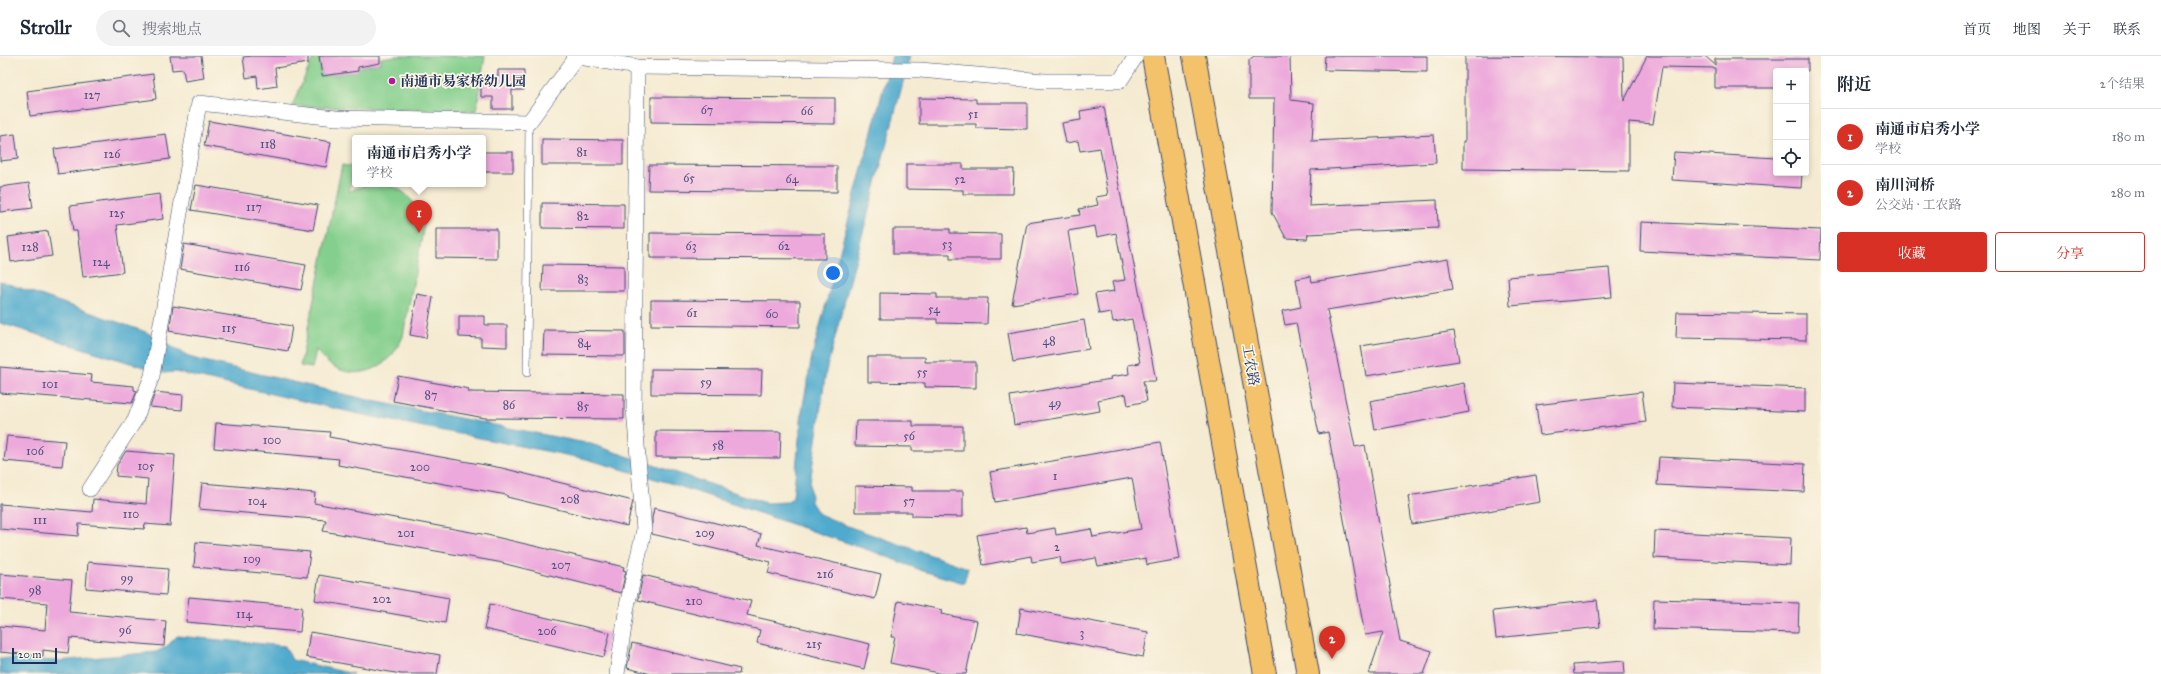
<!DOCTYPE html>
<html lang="zh">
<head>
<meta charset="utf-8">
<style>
	:root { --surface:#fff; --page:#f2f2f3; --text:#1f2937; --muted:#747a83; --line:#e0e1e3; --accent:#d93025 }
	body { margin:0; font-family:"IM FELL Great Primer","Noto Serif SC",serif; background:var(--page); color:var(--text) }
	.controls { position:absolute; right:12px; top:12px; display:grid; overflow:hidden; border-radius:4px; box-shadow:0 2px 6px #0003 }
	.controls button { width:36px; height:36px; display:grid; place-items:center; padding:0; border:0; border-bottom:1px solid var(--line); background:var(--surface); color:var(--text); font:20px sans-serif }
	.scale { position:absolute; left:12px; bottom:10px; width:45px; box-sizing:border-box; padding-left:4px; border:2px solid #1b2f5e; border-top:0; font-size:11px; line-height:14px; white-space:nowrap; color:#1b2f5e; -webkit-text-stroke:3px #fcf5e5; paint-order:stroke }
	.you { position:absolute; left:833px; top:217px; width:14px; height:14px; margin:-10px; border:3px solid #fff; border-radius:50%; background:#1a73e8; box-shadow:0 0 0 6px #1a73e833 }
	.badge { display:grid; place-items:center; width:26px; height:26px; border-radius:50%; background:var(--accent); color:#fff; font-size:13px; font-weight:700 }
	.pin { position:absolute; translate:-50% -33px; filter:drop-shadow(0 1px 2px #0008) }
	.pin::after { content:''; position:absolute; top:21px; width:14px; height:12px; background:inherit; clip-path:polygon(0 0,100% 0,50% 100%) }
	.popup { position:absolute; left:352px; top:79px; width:134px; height:52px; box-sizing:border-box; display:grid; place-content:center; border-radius:4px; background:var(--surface); filter:drop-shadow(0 1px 3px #0005); font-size:13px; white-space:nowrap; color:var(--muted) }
	.popup b { font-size:15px; color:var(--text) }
	.popup::after { content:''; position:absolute; left:50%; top:100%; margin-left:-8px; border:8px solid transparent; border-top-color:var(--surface) }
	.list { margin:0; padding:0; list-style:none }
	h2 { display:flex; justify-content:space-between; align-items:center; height:52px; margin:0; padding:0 16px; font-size:17px }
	h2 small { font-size:13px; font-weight:400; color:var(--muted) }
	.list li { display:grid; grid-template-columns:26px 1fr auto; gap:12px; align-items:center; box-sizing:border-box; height:56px; padding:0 16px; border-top:1px solid var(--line) }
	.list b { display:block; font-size:15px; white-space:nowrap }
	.list p { margin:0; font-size:13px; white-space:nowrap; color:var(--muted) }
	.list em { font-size:13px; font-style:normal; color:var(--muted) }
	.actions { display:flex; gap:8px; padding:12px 16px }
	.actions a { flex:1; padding:9px 0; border:1px solid var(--accent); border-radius:4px; text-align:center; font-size:14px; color:var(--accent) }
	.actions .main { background:var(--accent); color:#fff }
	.icon { flex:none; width:22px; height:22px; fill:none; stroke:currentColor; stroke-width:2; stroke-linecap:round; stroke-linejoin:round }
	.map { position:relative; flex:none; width:1821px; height:618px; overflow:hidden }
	header { display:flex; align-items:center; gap:24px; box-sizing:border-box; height:56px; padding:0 20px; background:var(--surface); border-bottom:1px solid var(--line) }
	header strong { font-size:19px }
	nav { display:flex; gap:22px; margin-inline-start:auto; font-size:14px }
	.search { width:280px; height:36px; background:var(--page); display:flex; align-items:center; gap:10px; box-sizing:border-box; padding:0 14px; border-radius:22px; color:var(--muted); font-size:15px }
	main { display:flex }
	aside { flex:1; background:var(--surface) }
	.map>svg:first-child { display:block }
	.green { fill:#84cf8d; stroke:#507f76 }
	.water { fill:#50abce; stroke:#366d96 }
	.building { fill:#eda9dc }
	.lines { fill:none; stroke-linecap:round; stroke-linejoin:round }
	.lane-casing { stroke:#3c4b6f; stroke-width:8 }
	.street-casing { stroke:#3c4b6f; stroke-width:16 }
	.primary-casing { stroke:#3c4b6f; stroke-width:24 }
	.lane { stroke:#fff; stroke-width:7 }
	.street { stroke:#fff; stroke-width:15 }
	.primary { stroke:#f3c26a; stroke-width:22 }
	.poi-dot { fill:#b5179e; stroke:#fcf5e5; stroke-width:1.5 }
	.labels { text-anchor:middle; stroke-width:3.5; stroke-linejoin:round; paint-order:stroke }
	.number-label { font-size:12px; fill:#504e7e }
	.poi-label { font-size:14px; font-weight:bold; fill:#1b2f5e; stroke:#fcf5e5; text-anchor:start }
	.street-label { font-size:14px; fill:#1b2f5e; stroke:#fcf5e5 }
</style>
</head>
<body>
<header>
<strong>Strollr</strong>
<div class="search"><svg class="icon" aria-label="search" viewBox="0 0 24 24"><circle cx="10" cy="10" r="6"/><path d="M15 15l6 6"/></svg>搜索地点</div>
<nav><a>首页</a><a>地图</a><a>关于</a><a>联系</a></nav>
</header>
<main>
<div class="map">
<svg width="1821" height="618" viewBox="0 0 1821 618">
	<rect width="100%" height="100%" fill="#fcf5e5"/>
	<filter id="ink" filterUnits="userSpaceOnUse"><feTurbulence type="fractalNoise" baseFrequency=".025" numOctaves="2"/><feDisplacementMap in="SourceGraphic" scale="8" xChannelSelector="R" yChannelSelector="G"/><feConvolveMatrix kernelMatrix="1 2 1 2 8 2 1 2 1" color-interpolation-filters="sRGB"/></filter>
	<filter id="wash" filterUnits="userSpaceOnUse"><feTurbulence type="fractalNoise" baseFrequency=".012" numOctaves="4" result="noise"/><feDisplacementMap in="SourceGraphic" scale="16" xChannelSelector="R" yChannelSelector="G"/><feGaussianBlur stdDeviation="0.9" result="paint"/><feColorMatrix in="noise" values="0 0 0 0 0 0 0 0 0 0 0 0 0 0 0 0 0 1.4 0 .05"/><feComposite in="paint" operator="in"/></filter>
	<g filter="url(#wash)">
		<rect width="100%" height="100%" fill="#f5ebd2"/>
		<g class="green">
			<path d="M314,0H319L322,20L358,15V11L381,7V2L397,0H485L476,55L292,50Z"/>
			<path d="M342,109L354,111L349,136C384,116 414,133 424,170L403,280C388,320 342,331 316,294L312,312L300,310Z"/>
		</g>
		<g class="water">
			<path d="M892,0H910L826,315L810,427L811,446L819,458L850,471L968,512L964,527L923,515L877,497L673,428L586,403L368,360L175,316L163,317L0,267V225L146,276L192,302L373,345L591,388L766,447L788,446L793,441L802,355L812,300Z"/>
			<path d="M177,580L285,590L292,604L353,618H0V602L58,605L156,596L167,590Z"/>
		</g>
		<g id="blocks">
			<g class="building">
				<path d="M170,0H201L204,22L185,25L183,13L172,14Z"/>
				<path d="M253,0H308V7L275,12L277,30L258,33L257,20L246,22L243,1Z"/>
				<path d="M319,0H380V7L358,11V15L322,20Z"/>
				<path d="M1254,0H1290L1291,44L1314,47L1312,85L1434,79L1436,107L1311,114L1309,150L1437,144L1438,172L1308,178L1307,183L1286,182L1272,156L1274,43H1249V4Z"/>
				<path d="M1325,0H1427V16L1324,14Z"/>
				<path d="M1465,0L1623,1L1624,45L1647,0H1705L1715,9V3H1808V15H1776V32H1715V12L1662,11L1653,68L1629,66V115L1463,113V85H1465Z"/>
				<path d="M498,14H524V34H512V53H493V41H481V20H498Z"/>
				<path d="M153,18L156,43L30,60L27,35Z"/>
				<path d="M651,41L835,42V68L651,66Z"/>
				<path d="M919,42L976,43V47H1027V73L976,72V68H919Z"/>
				<path d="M1104,51L1156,325H1143L1147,345L1128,349L1126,338L1098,344L1100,355L1014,369L1010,340L1111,323L1110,321L1129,318L1128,309L1140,307L1132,263L1113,266L1111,256L1099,258L1095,238L1114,235L1112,226L1125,224L1116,177L1097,181L1095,170L1068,175L1078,238L1012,248L1027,167L1080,159L1079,153L1098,149L1096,141L1108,139L1100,92L1080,95L1078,85L1066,87L1062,67L1081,64L1080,55Z"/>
				<path d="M209,65L331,86L326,111L204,90Z"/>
				<path d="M15,78L18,103L0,105V80Z"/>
				<path d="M166,78L170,103L58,118L54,93Z"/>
				<path d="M542,83L623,84V109H542Z"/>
				<rect x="483" y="96" width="30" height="20"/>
				<path d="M1674,96L1776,102V117H1802L1801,132L1672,124Z"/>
				<path d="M906,108H963V113H1014L1013,138H963V134L906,133Z"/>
				<path d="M649,109L837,110V136L648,134Z"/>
				<path d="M29,127L33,152L0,156V131Z"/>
				<path d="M196,129L318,149L313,174L191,154Z"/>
				<path d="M160,138L163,163L117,169L123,216L83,221L77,175H73L70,150Z"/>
				<path d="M542,147L624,148V173L542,172Z"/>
				<path d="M1641,166L1821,174L1820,204L1640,195Z"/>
				<path d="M436,173H497V203L436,202Z"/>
				<path d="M893,173H950V177L1001,178V203H950V198H893Z"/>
				<path d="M48,175L52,200L11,206L8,181Z"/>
				<path d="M650,177L825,178V203L650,202Z"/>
				<path d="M184,188L306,209L301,234L180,213Z"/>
				<path d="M1448,203L1453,233L1327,254L1355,391L1365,389L1400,585L1432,595L1424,618H1369L1383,576L1365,579L1328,376L1319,378L1296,267L1285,269L1282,255L1301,251L1296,223L1311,220L1312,226Z"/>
				<path d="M543,209L624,210V235H542Z"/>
				<path d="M1609,212L1612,241L1510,250L1508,221Z"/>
				<path d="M880,237L937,238V242H988L987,268L937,267V263H880Z"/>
				<path d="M417,238L433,241L426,282L410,279Z"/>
				<path d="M651,244L800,245V271L651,269Z"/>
				<path d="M173,250L292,270L288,295L169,275Z"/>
				<path d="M1677,256L1806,258V284L1676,282Z"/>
				<path d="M459,260H485V269H507V291L481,290V282L459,281Z"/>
				<path d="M1084,264L1089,293L1013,306L1008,277Z"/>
				<path d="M544,274L625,275V300L543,299Z"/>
				<path d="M1454,275L1459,305L1366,320L1361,290Z"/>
				<path d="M868,301H925V306H976V332L925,331V327L868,326Z"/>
				<path d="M0,311L92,319L91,326L134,330V334L137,335L132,347L0,337Z"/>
				<path d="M651,313L762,314L761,339L651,338Z"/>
				<path d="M398,320L469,333L468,336L624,338V363L485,362L393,345Z"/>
				<path d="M1464,327L1469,356L1375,374L1370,345Z"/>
				<path d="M1673,327L1805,332V356L1672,351Z"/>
				<path d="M155,336L183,339L182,354L150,351Z"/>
				<path d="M1642,336L1646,366L1540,379L1536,349Z"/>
				<path d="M856,365H913V370H963V395H912V391L855,390Z"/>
				<path d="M216,367L330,376L329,381L502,412L633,445L627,470L507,441V439L338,409L339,403L214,392Z"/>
				<path d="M656,375L781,376L780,402L656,401Z"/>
				<path d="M7,380L65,385L62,410L4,405Z"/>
				<path d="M1160,386L1180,503L1147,509L1146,502L1098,510L1096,502L1061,508L1060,501L1032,506L1031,500L983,509L977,479L1026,471L1027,477L1055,472L1056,479L1091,473L1093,481L1141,473L1132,422L995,446L990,416Z"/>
				<path d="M126,395L175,399L170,470L145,468L144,473L79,468L78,480L0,473V448L92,456L93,443L146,448L148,423L116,420L117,409Z"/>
				<path d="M1659,401L1805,408L1804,436L1657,429Z"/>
				<path d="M1536,419L1540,446L1412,468L1408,440Z"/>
				<path d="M202,427L315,437L314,447L487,479L624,511L623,514L626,515L621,537L498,506L323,475L326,464L199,453Z"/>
				<path d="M855,430L912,431V435H963V461L912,460V456H855Z"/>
				<path d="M654,452L761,478L758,489L881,518L875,543L768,517L771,506L652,478V462Z"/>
				<path d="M1655,475L1791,482L1790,509L1654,502Z"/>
				<path d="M196,486L310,496L307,521L194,511Z"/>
				<path d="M88,506L168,513L166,539L86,532Z"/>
				<path d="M0,518L72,524L69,556L166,565L164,590L70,582L68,597L43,594V600L0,596V570L45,574L47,547L0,543Z"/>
				<path d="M319,519L449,542L445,567L315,544Z"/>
				<path d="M643,519L751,545L747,559L870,588L864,613L757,587L760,574L638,544Z"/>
				<path d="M189,541L302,551L300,576L186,566Z"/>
				<path d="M1654,543L1799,547L1798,577L1653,573Z"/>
				<path d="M1597,544L1600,571L1496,582L1493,555Z"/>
				<path d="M898,545L942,554L941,558L977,565L966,618H944L890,607L895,581H891Z"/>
				<path d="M490,548L610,577L604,601L484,573Z"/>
				<path d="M1021,552L1148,576L1143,601L1017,577Z"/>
				<path d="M310,576L440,599L437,618H401L306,601Z"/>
				<path d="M632,587L740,613L739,618H651L627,612Z"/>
				<path d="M1624,605L1625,618H1574L1573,609Z"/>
			</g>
		</g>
	</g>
	<g filter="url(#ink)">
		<use href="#blocks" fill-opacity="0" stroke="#3c4b6f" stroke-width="1"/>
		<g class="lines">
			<g class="lane-casing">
				<path id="lane" d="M527,317L529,66"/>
			</g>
			<g class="street-casing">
				<g id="street">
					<path d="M574,0L637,11L920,14L1044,25H1120L1136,0"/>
					<path d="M90,433L135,364L152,320L199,47L336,62L529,66L576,2"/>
					<path d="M617,618L627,550L644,474L634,353L637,11"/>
				</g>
			</g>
			<g class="primary-casing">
				<g id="primary">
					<path d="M1153,0L1265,618"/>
					<path d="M1194,0L1308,618"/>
				</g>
			</g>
			<use href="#lane" class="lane"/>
			<use href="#street" class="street"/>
			<use href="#primary" class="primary"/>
		</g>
	</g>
	<circle class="poi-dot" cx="392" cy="25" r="4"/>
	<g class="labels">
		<g class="number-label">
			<text x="92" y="43">127</text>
			<text x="707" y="58">67</text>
			<text x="807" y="59">66</text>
			<text x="973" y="62">51</text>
			<text x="268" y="92">118</text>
			<text x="582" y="100">81</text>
			<text x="112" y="102">126</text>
			<text x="689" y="126">65</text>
			<text x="792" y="127">64</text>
			<text x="960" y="127">52</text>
			<text x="254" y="155">117</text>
			<text x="117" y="161">125</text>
			<text x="583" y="164">82</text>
			<text x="947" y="192">53</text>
			<text x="691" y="194">63</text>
			<text x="784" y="194">62</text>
			<text x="30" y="195">128</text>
			<text x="101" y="210">124</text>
			<text x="242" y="215">116</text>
			<text x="583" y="227">83</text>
			<text x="934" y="257">54</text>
			<text x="692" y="261">61</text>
			<text x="772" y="262">60</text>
			<text x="229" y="276">115</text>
			<text x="1049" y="289">48</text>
			<text x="584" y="291">84</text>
			<text x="922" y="320">55</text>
			<text x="706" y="330">59</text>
			<text x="50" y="332">101</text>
			<text x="431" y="343">87</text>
			<text x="1055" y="351">49</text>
			<text x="509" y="353">86</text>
			<text x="583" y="354">85</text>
			<text x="909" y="384">56</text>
			<text x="272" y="388">100</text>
			<text x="718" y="393">58</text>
			<text x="35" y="399">106</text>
			<text x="146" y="414">105</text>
			<text x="420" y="415">200</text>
			<text x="1055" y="424">1</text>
			<text x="570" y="447">208</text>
			<text x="257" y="449">104</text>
			<text x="909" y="449">57</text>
			<text x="131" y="462">110</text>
			<text x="40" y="468">111</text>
			<text x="406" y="481">201</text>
			<text x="705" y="481">209</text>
			<text x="1057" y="495">2</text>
			<text x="252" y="507">109</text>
			<text x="561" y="513">207</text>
			<text x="825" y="522">216</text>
			<text x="127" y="526">99</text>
			<text x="35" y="538">98</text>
			<text x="382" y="547">202</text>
			<text x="694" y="549">210</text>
			<text x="244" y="562">114</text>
			<text x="125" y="578">96</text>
			<text x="547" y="579">206</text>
			<text x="1082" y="581">3</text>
			<text x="814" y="592">215</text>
		</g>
		<g class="poi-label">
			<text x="400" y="30">南通市易家桥幼儿园</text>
		</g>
		<g class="street-label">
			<text transform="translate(1251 309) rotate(80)" y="5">工农路</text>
		</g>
	</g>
</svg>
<div class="controls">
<button>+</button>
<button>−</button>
<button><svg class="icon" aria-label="locate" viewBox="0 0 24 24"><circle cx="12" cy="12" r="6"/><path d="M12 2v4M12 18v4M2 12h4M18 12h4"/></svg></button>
</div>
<div class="scale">20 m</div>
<div class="you"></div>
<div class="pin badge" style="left:419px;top:177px">1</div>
<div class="popup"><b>南通市启秀小学</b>学校</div>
<div class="pin badge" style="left:1332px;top:603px">2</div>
</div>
<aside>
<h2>附近<small>2个结果</small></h2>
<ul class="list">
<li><span class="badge">1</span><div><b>南通市启秀小学</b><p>学校</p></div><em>180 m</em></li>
<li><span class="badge">2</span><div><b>南川河桥</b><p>公交站 · 工农路</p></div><em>280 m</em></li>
</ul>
<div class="actions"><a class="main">收藏</a><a>分享</a></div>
</aside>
</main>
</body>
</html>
